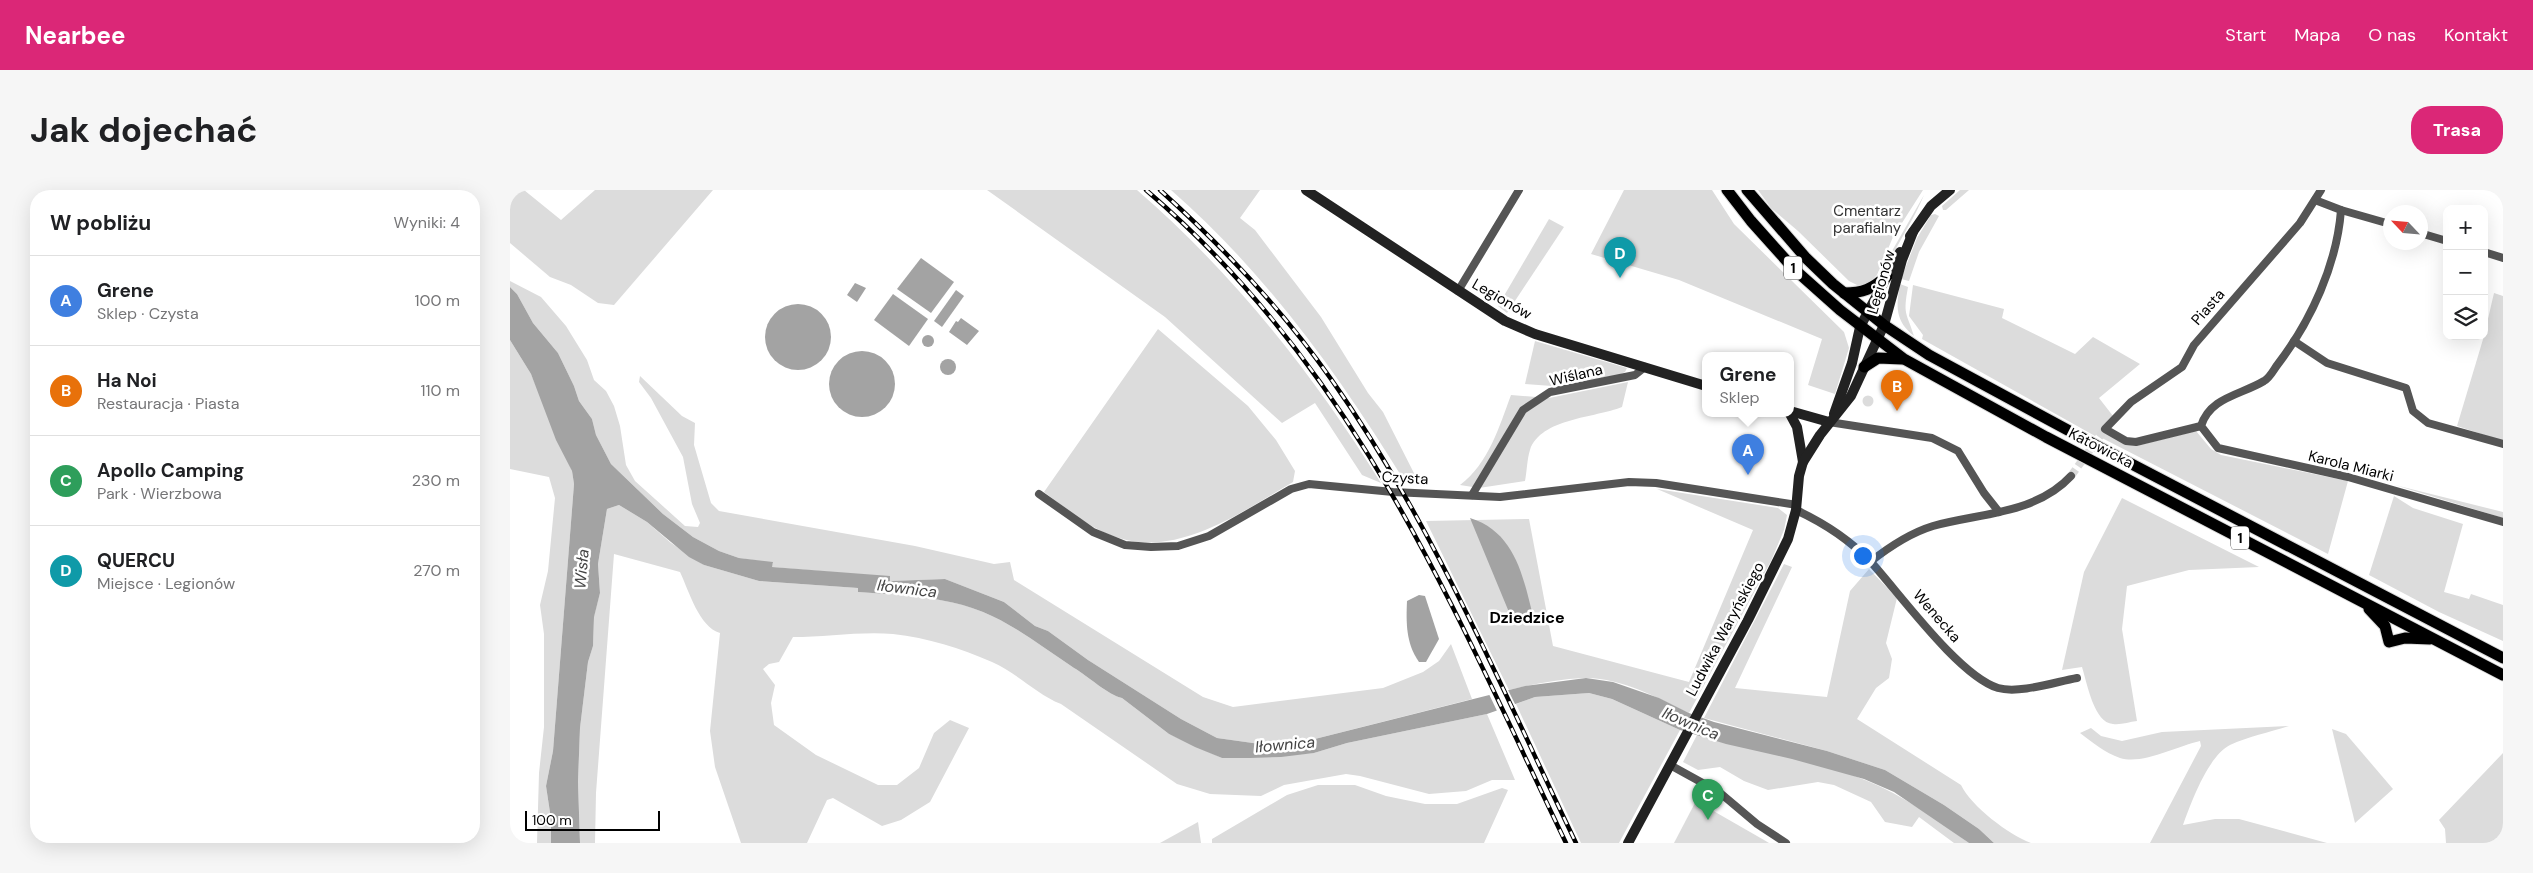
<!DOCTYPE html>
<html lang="pl">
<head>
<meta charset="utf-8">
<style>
	:root { --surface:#fff; --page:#f6f6f6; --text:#202124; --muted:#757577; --line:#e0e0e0; --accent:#db2777 }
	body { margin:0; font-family:"DM Sans",sans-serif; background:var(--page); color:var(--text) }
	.controls { position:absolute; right:15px; top:15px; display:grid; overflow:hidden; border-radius:10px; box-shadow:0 5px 20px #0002 }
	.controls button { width:45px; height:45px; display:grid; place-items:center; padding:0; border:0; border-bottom:1px solid var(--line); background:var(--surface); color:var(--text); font:25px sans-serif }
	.compass { position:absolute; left:1873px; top:15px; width:45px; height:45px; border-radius:50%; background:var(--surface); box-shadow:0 5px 20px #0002; rotate:296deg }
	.scale { position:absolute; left:15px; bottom:12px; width:135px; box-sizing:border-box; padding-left:5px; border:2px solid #000; border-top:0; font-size:14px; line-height:18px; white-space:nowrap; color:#000; -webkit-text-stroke:4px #fff; paint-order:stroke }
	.you { position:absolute; left:1352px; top:365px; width:18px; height:18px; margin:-12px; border:4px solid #fff; border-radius:50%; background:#1a73e8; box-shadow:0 0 0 8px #1a73e833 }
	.badge { display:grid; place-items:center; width:32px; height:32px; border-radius:50%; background:var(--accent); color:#fff; font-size:16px; font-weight:700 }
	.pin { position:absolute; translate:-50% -41px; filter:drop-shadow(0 1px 2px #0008) }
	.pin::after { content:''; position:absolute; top:26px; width:18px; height:15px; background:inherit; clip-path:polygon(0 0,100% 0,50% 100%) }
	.popup { position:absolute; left:1192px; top:162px; width:92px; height:65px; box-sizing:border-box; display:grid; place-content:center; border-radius:10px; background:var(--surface); filter:drop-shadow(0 1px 4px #0005); font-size:16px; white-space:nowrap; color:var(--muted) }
	.popup b { font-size:19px; color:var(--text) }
	.popup::after { content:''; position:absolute; left:50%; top:100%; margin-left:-10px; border:10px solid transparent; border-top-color:var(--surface) }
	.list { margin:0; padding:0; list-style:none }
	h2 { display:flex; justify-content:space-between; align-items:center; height:65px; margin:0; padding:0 20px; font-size:21px }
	h2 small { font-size:16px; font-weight:400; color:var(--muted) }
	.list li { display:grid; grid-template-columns:32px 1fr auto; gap:15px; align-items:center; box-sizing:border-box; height:90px; padding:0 20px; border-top:1px solid var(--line) }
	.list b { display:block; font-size:19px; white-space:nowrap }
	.list p { margin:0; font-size:16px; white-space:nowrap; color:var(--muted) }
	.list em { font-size:16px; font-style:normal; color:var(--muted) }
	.icon { flex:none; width:28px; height:28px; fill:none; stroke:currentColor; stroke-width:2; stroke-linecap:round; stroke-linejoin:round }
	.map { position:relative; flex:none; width:1993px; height:653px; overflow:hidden; border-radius:20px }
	header { display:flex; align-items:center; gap:30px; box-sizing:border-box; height:70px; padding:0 25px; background:var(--accent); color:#fff }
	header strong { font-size:24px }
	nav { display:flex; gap:28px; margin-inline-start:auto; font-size:18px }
	.intro { display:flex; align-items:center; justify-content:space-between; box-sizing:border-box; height:120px; padding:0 30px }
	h1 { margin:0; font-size:35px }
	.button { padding:12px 22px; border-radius:20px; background:var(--accent); color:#fff; font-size:18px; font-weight:700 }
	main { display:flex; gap:30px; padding:0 30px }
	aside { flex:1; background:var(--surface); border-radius:20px; box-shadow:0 5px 20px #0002 }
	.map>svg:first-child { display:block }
	.green { fill:#dcdcdc }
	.water { fill:#a3a3a3 }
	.pier { fill:#fff }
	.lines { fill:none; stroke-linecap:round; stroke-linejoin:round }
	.street-tunnel { stroke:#d9d9d9; stroke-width:8; stroke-dasharray:8 4; stroke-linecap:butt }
	.primary-casing { stroke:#dbdbdb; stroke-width:13 }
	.street { stroke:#555; stroke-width:8 }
	.secondary { stroke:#222; stroke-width:10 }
	.primary { stroke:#000; stroke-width:11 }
	.rail-casing { stroke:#000; stroke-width:4.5 }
	.rail { stroke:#fff; stroke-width:2.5; stroke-dasharray:8; stroke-linecap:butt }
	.labels { text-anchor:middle; stroke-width:5; stroke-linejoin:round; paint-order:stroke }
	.shield { fill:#fff; stroke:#4c4c4c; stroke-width:1 }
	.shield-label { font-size:14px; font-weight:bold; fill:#000 }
	.park-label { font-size:15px; fill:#333; stroke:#fff }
	.street-label { font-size:15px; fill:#000; stroke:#fff }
	.water-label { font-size:16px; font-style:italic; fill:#444; stroke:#fff }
	.neighbourhood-label { font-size:16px; font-weight:bold; fill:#000; stroke:#fff }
</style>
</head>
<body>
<header>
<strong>Nearbee</strong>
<nav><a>Start</a><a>Mapa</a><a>O nas</a><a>Kontakt</a></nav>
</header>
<div class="intro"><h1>Jak dojechać</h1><a class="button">Trasa</a></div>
<main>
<aside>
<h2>W pobliżu<small>Wyniki: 4</small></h2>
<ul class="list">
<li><span class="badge" style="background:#3f7fe0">A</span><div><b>Grene</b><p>Sklep · Czysta</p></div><em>100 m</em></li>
<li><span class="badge" style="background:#e8710a">B</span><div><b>Ha Noi</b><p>Restauracja · Piasta</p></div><em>110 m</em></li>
<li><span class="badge" style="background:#2e9e5b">C</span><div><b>Apollo Camping</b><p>Park · Wierzbowa</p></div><em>230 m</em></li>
<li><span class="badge" style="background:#0f9aa8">D</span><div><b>QUERCU</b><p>Miejsce · Legionów</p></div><em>270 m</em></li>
</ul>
</aside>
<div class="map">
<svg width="1993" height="653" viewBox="0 0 1993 653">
	<rect width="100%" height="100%" fill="#fff"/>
	<g class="green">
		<path d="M0,0H14L51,30L85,0H203L104,115L88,113L61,95L40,87L0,53Z"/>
		<path d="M477,0H627C725,85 803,184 871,293L852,285L805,213L772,233L655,127Z"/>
		<path d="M661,0H750L730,28L745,40L811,127L858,203L873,222L910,295L895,292C829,185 757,84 661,0Z"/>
		<path d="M1114,0H1202L1224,34L1334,142L1339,158L1325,204L1298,195L1312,149L1169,90L1081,64Z"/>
		<path d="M1248,0H1413L1383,47L1367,85L1359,93L1349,96L1339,91L1288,41L1261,18Z"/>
		<path d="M1450,0H1459L1436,20H1433L1432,16Z"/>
		<path d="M1414,5C1403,32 1386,55 1375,81L1378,68Z"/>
		<path d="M1425,24L1429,26L1409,62L1399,91L1391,89L1407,48L1421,25Z"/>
		<path d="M1039,29L1054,37L997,123L988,116Z"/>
		<path d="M0,91L31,107L56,136L77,170L84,190L96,201L104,216L110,236L116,275L125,291L175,336L188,337L190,333L182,314L173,267L141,208L129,192L130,186L172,226L185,233L184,255L201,313L209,321L405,356L484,374L500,372L504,390L693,507L723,517L873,498L913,482L929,471L941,454L962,509L785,554L757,555L707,548L671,529L578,470L538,441L525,436L494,412L435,389L380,391V387L261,377L263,373L229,368L209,361L183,347L153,324L101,274L86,245L82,229L69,211L64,196L48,163L23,133L7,104L0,97Z"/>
		<path d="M1390,94L1398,97C1393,125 1396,121 1404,146C1385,131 1386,116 1390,94Z"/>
		<path d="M1403,95L1494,119L1492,128L1565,164L1583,147L1630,174L1589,208L1603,226L1585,246L1412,149L1413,145L1399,126Z"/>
		<path d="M1984,103L1993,106V251L1947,236L1974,146Z"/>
		<path d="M648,139L738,216L766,250L785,281L783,292C733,321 670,367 609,348C581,340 557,319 534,302Z"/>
		<path d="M0,150L21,184L62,281L64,294L43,561L36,596L41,629V653H27L29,583L34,537V444L30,415L38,381L45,308L39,287L0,279Z"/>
		<path d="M1025,151L1117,178L1115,182L1109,185L1042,196L1015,194Z"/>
		<path d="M1118,192L1112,217C1085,228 1031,228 1020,260C1017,269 1017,281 1015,291L969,298L950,295C979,273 989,237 1001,205L1039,208Z"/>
		<circle cx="1358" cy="211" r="5.5"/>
		<path d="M1686,241L1701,259L1711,265L1838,291L1818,364L1592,248L1597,243L1616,254L1626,256Z"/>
		<path d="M1885,295L1993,322V328Z"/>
		<path d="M1147,299L1268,318L1277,325L1274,340L1261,371L1179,523C1148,508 1110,487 1074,488C1049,489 1023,494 999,500L916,331L1019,329L1043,456L1179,492L1243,340Z"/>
		<path d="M1884,306L1903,318L1953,334L1934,402L1959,409L1961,404L1993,415V451L1929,422L1859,385Z"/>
		<path d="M1612,308L1749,377L1679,380L1617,396L1612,439L1627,531C1619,532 1611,535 1603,534C1584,533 1577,493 1572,477L1552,480L1574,382Z"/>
		<path d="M109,315L137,332L161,353L194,375L249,391L348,398V402L377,404L378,400L387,401L391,404C419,408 447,411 473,422C505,435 535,459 564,478C578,486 598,505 612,508L659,544L712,568L804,563L837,553L977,524L1005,590H982L956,601L919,604L850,586L836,584L774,595L751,606L700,604L667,594L551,514C526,504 507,483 482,472C450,458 418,448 383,444C353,441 314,447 283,447L269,472L259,474L253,479L265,495L261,513L264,535L306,565L368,595H387L409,578L424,543L440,530L459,538L420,612L391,630L372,636L323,608L317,610L297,653H231L205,577L200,541L210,443C189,437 179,401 170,382L104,364L86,603L85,653H70L68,592L70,538L78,472L83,456L84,426L90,403L88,374L97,319Z"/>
		<path d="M1274,374L1282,377L1225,498L1317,507L1340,401L1359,379L1387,408L1376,453L1382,469L1379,488L1366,498L1347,529L1451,595C1461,616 1499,645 1521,653H1484L1469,639L1434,615L1375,580L1317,561L1194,528Z"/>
		<path d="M1079,503L1102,509L1170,540L1109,653H1071L1006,514L1025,507Z"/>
		<path d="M1779,536C1760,542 1738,547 1720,555C1698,566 1681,613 1673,635L1705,629H1729L1817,653H1640L1691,556L1690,551C1667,556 1633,575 1610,568C1595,563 1582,552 1570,543L1581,538L1591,546L1612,551L1652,542Z"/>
		<path d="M1822,539L1836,544L1883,599L1845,633Z"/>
		<path d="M1187,545C1242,562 1302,568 1355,590C1393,605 1426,629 1459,653H1444L1409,627L1402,637L1375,632L1361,612L1324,595L1308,592L1258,600L1234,591L1210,577L1188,580L1173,572Z"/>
		<path d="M1993,563V653H1936L1935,639L1929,630Z"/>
		<path d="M808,595H845L876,606L915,614H947L992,598L998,600L974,653H702V649L777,605Z"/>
		<path d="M1186,611L1254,650L1259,653H1164Z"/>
		<path d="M688,632L691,653H650Z"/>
	</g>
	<g class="water">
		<path d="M411,68L444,92L421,123L387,99Z"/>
		<path d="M345,93L356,98L347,112L337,105Z"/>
		<path d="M0,97L7,104L23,133L48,163L64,196L69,211L82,229L86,245L101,274L153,324L183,347L209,361L229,368L263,372L262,377L380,386V391L435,389L494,412L525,436L538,441L578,470L671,529L707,548L757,555L785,554L1015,496L1076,488L1103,492L1149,508L1179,523L1204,532L1317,561L1375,580L1434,615L1469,639L1484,653H1459L1384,602L1354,589L1282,569L1216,554L1170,540L1102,509L1079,503L1025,507L977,524L837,553L804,563L771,567L740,568H712L685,557L659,544L612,508C598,505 578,486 564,478C535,459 505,435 473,422C446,411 419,408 391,404L387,401L378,400L377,404L348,402V398L249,391L194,375L179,367L137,332L109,315L97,319L88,374L90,403L84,427L83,456L78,472L70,538L68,592L70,653H41V629L36,596L43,561L64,294L62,281L46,250L21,184L0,150Z"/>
		<path d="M446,100L454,106L432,137L424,131Z"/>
		<path d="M383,104L418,129L399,156L364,130Z"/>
		<circle cx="288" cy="147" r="33"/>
		<path d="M451,128L469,141L457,155L439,142L446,131L448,132Z"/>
		<circle cx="418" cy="151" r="6"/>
		<circle cx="352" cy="194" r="33"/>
		<circle cx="438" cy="177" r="8"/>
		<path d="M960,328C1005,342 1013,386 1023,426L1001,427Z"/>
		<path d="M909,405L915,406L929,449L916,472H909C896,454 896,433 897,411Z"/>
	</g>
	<path class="pier" d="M997,498L1006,516L988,523L978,502Z"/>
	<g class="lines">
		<path class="street-tunnel" d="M1561,286L1595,239"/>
		<g class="primary-casing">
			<g id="primary">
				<path d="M1217,0L1241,31L1284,79L1330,120L1394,169L1536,247L1993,485"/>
				<path d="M1237,0L1296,68L1323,94L1374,135L1419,165L1591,258L1993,468"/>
				<path d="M1334,103C1353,103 1362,99 1377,86"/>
				<path d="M1354,177L1368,168L1392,169"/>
				<path d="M1859,419L1875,436L1879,452L1895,448L1920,449"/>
			</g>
		</g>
		<g class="street">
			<path d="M1805,10L1831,20C1827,74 1801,131 1768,174C1764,179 1760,188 1754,191C1731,205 1700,207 1691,236L1708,258L1838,287L1993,332"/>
			<path d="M1831,20L1880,34"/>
			<path d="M1910,43L1937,51"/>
			<path d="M1974,62L1993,68"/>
			<path d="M948,101L1009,0"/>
			<path d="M1784,151L1817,173L1896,198L1903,221L1918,233L1993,254"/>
			<path d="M1319,232L1422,248L1448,261L1474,303L1489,322"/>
			<path d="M1691,236L1626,252L1616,251L1595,239L1621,212L1672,177L1684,155L1790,33L1811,0"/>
			<path d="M529,304L583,342L615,355L641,357L668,356L699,346L781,299L799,294L883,302L990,307L1119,292L1146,293L1287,315"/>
			<path d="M962,305L1013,220L1040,202L1125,185L1135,177"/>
			<path d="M1286,320C1314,333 1340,350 1361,372C1390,404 1449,486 1488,498C1509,504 1545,492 1567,488"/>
			<path d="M1360,372C1379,357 1400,343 1423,336C1470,323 1526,324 1561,286"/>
			<path d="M1160,575L1209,602L1247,634L1276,653"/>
		</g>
		<g class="secondary">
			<path d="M796,0L995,131L1025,144L1196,196"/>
			<path d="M1400,46L1421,16L1440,0"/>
			<path d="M1280,221L1319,232"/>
			<path d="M1280,224L1287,237L1293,272"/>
			<path d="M1324,224L1342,173L1350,137L1390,62"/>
			<path d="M1118,653L1238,430L1278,349L1286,320L1289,286L1293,272L1310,245L1341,206L1374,135L1392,70L1403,42"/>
		</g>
		<use href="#primary" class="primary"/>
		<g class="rail-casing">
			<g id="rail">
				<path d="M636,0C846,179 940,412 1056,653"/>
				<path d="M650,0C713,57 772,119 821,189C922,332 990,495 1066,653"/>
			</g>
		</g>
		<use href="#rail" class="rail"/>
	</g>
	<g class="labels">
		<g class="shield">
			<rect x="1274" y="66.5" width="18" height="23" rx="4"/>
			<rect x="1721" y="336.5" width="18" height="23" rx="4"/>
		</g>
		<g class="shield-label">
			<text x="1283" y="83">1</text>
			<text x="1730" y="353">1</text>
		</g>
		<g class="park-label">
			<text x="1357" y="26">Cmentarz<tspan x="1357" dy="17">parafialny</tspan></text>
		</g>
		<g class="street-label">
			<text transform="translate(1371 92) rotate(-74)" y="5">Legionów</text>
			<text transform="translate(992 109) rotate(30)" y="5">Legionów</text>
			<text transform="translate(1698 117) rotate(-49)" y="5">Piasta</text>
			<text transform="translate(1066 185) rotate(-13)" y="5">Wiślana</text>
			<text transform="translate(1591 258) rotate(27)" y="5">Katowicka</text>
			<text transform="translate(1841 276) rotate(14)" y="5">Karola Miarki</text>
			<text transform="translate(895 288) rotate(3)" y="5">Czysta</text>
			<text transform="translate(1427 426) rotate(49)" y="5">Wenecka</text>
			<text transform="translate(1215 439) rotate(-62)" y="5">Ludwika Waryńskiego</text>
		</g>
		<g class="water-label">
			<text transform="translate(71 379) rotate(-85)" y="6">Wisła</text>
			<text transform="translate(397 398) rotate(7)" y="6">Iłownica</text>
			<text transform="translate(1181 533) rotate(23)" y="6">Iłownica</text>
			<text transform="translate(775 554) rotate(-5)" y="6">Iłownica</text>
		</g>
		<g class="neighbourhood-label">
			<text x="1017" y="433">Dziedzice</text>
		</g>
	</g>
</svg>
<div class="controls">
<button>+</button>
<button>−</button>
<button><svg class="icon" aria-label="layers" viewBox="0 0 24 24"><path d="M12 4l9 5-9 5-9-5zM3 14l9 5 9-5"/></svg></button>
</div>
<svg class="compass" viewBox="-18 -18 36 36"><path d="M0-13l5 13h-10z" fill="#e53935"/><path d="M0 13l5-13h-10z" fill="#757577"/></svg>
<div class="scale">100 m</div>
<div class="you"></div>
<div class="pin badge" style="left:1238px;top:285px;background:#3f7fe0">A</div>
<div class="popup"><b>Grene</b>Sklep</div>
<div class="pin badge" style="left:1387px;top:221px;background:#e8710a">B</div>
<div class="pin badge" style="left:1198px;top:630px;background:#2e9e5b">C</div>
<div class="pin badge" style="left:1110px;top:88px;background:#0f9aa8">D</div>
</div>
</main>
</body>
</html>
